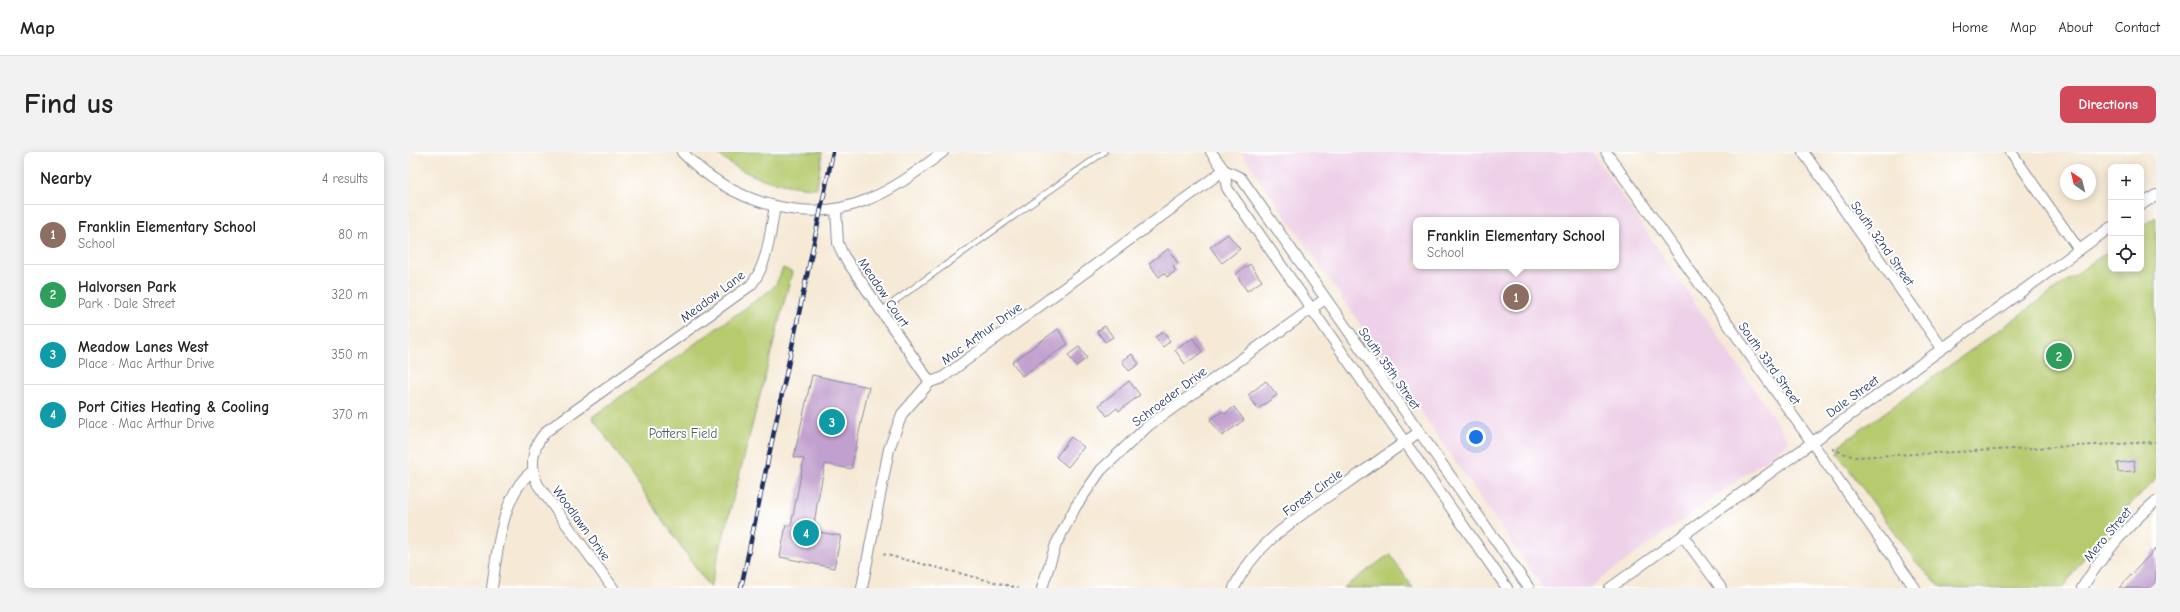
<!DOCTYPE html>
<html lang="en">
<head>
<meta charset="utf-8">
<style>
	:root { --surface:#fff; --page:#f2f2f2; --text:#222; --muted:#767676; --line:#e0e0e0; --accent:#d1495b }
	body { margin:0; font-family:"Comic Neue",sans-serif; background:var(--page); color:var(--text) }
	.controls { position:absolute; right:12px; top:12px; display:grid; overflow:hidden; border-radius:8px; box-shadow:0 2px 10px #0003 }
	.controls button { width:36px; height:36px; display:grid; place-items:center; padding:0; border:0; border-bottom:1px solid var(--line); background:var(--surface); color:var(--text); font:20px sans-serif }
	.compass { position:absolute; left:1652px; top:12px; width:36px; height:36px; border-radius:50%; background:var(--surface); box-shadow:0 2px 10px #0003; rotate:325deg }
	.you { position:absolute; left:1068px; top:285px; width:14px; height:14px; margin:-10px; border:3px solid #fff; border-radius:50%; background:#1a73e8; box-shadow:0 0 0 6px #1a73e833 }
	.badge { display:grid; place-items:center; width:26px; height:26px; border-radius:50%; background:var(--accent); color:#fff; font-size:13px; font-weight:700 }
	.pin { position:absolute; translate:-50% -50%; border:2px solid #fff; box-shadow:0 1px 4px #0006 }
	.popup { position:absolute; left:1005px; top:65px; width:206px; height:52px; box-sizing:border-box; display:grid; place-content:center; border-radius:8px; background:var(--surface); filter:drop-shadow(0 1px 3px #0005); font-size:13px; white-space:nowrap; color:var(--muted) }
	.popup b { font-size:15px; color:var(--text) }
	.popup::after { content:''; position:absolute; left:50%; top:100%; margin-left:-8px; border:8px solid transparent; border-top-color:var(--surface) }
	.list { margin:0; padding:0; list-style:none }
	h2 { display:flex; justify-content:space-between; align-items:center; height:52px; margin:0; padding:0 16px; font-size:17px }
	h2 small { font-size:13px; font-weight:400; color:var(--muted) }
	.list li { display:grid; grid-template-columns:26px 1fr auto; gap:12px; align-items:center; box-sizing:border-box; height:60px; padding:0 16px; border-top:1px solid var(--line) }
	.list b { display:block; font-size:15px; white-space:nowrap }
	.list p { margin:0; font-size:13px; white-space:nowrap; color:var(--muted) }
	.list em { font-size:13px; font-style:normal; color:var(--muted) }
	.icon { flex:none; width:22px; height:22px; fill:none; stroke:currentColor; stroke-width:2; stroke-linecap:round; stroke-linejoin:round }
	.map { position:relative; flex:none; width:1748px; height:436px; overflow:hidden; border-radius:8px }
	header { display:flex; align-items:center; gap:24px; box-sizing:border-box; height:56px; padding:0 20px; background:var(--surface); border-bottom:1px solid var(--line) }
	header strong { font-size:19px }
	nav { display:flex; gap:22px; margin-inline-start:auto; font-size:14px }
	.intro { display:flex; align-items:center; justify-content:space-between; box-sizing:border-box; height:96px; padding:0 24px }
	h1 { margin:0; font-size:28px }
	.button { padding:10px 18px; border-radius:8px; background:var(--accent); color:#fff; font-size:14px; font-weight:700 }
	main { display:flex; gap:24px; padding:0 24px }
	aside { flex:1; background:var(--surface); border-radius:8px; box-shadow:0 2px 10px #0003 }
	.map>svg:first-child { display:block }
	.built { fill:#eed0e8; fill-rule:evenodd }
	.green { fill:#b6ca6e; stroke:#687c66 }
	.building { fill:#c19fce }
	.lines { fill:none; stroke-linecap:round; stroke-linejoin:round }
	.service-casing { stroke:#888c9a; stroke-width:7 }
	.minor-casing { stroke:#888c9a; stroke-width:12 }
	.path { stroke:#888c9a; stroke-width:2; stroke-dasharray:3 3; stroke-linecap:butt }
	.service { stroke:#fff; stroke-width:5 }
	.minor { stroke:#fff; stroke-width:10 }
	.rail-casing { stroke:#1b2f5e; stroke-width:4.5 }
	.rail { stroke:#fff; stroke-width:3; stroke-dasharray:9; stroke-linecap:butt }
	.labels { text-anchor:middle; stroke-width:4; stroke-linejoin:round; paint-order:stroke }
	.street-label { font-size:13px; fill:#1b2f5e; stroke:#fff }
	.park-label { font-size:13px; fill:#4a5e63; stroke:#fff }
</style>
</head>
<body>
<header>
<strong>Map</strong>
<nav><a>Home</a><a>Map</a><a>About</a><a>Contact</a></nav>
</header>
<div class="intro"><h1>Find us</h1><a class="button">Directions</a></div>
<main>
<aside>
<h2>Nearby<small>4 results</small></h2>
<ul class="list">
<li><span class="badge" style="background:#8d6e63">1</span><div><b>Franklin Elementary School</b><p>School</p></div><em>80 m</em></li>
<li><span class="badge" style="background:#2e9e5b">2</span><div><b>Halvorsen Park</b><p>Park · Dale Street</p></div><em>320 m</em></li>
<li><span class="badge" style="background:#0f9aa8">3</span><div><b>Meadow Lanes West</b><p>Place · Mac Arthur Drive</p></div><em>350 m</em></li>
<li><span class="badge" style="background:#0f9aa8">4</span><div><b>Port Cities Heating &amp; Cooling</b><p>Place · Mac Arthur Drive</p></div><em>370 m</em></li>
</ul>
</aside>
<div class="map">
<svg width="1748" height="436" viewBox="0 0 1748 436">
	<rect width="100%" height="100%" fill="#fff"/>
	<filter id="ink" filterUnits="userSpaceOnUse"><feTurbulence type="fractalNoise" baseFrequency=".025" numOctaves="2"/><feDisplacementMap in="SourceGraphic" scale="8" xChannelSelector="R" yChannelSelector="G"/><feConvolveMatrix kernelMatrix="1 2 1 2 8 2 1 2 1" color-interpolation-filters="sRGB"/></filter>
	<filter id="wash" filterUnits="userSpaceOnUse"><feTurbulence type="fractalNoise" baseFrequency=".012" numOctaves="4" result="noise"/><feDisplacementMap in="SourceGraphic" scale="16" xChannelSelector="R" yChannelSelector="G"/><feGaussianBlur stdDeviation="0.9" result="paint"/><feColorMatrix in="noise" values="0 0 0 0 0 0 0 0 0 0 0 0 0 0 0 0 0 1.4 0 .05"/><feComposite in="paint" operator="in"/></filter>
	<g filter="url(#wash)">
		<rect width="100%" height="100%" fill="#f6e9d5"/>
		<path class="built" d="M833,0H1184L1382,290L1180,436H1135ZM1008,68H1208V114H1008Z"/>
		<g class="green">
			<path d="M308,0H414L409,36C373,35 335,25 308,0Z"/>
			<path d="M1748,65V328C1712,359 1681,396 1655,436H1533L1508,410L1430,302L1433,292L1703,97V117H1733V75Z"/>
			<path d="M375,116L384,120L302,436L184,265L361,139L368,132Z"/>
			<path d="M982,402L1005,436H935Z"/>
		</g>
		<g id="blocks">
			<g class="building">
				<path d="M820,82L832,97L814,111L802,95Z"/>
				<path d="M760,97L770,111L765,114L768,119L759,125L756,121L751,125L741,111Z"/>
				<path d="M842,112L854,129L839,139L828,122Z"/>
				<path d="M697,174L705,185L697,190L689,179Z"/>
				<path d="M650,177L660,192L614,224L604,210Z"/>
				<path d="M755,180L762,189L755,195L747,185Z"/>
				<path d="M785,186L794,200L777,212L767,198Z"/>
				<path d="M671,195L679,206L668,214L660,203Z"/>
				<path d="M724,202L731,212L721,219L714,209Z"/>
				<path d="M404,223L461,235L443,317L417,312L409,353L405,379L433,384L426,416L372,405L378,373L383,374L396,307L386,305Z"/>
				<path d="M721,229L732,243L711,259L709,256L699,264L691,253Z"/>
				<path d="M858,229L869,243L850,257L840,243Z"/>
				<path d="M826,255L836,268L814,284L802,268L815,259L817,262Z"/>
				<path d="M663,285L676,295L660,315L648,305Z"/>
				<path d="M1726,309L1727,319L1710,320L1709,311Z"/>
				<path d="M1748,396V436H1711Z"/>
			</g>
		</g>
	</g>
	<g filter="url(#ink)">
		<use href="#blocks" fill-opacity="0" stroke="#888c9a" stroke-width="1"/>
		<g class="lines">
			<g class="service-casing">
				<path id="service" d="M473,159L696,0"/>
			</g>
			<g class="minor-casing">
				<g id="minor">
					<path d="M274,0C321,49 396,75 461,47C489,36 512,17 535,0"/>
					<path d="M803,0L816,18L819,36L1099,436"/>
					<path d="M1198,0L1507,436"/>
					<path d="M1395,0L1534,196"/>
					<path d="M1603,0L1671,98"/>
					<path d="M816,18L833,26L1121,436"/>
					<path d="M1733,53L1748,43"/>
					<path d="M428,57L430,91L435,103L522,230"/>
					<path d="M1275,384L1313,436"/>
					<path d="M84,436C89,401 94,340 125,319"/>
					<path d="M205,436L130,333C121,314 124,292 140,278L343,133C360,112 362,81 367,54"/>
					<path d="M454,436L481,297L494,262L522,230L534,226L816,18"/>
					<path d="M634,436L648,392L668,354L693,318L740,274L917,147"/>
					<path d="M826,436C846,393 888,366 926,340C954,320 983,300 1011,280"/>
					<path d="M1202,436L1703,75"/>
					<path d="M1674,436C1694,404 1719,374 1748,349"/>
				</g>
			</g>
			<g class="path">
				<path d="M1424,297L1446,305L1748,290"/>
				<path d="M475,402L610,436"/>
			</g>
			<use href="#service" class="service"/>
			<use href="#minor" class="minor"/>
			<g class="rail-casing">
				<path id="rail" d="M333,436L425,0"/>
			</g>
			<use href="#rail" class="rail"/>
		</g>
	</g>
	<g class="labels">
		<g class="street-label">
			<text transform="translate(1475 91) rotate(55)" y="5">South 32nd Street</text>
			<text transform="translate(476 140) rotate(56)" y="5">Meadow Court</text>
			<text transform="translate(304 144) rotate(-37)" y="5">Meadow Lane</text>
			<text transform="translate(573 181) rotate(-36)" y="5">Mac Arthur Drive</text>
			<text transform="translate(1362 211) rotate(55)" y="5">South 33rd Street</text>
			<text transform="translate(982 216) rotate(55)" y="5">South 35th Street</text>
			<text transform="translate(761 244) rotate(-37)" y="5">Schroeder Drive</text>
			<text transform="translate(1444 244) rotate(-36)" y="5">Dale Street</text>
			<text transform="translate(904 340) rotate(-36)" y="5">Forest Circle</text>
			<text transform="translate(174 371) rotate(54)" y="5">Woodlawn Drive</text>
			<text transform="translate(1699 382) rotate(-50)" y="5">Mero Street</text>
		</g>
		<g class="park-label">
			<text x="275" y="286">Potters Field</text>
		</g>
	</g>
</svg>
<div class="controls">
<button>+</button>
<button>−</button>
<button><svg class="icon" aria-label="locate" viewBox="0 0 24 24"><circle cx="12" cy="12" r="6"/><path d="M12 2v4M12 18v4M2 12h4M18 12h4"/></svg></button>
</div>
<svg class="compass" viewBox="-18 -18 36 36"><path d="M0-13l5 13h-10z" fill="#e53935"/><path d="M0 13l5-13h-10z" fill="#767676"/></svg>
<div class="you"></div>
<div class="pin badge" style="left:1108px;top:145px;background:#8d6e63">1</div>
<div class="popup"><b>Franklin Elementary School</b>School</div>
<div class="pin badge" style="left:1651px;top:204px;background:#2e9e5b">2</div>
<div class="pin badge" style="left:424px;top:270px;background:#0f9aa8">3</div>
<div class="pin badge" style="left:398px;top:381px;background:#0f9aa8">4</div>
</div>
</main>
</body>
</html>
